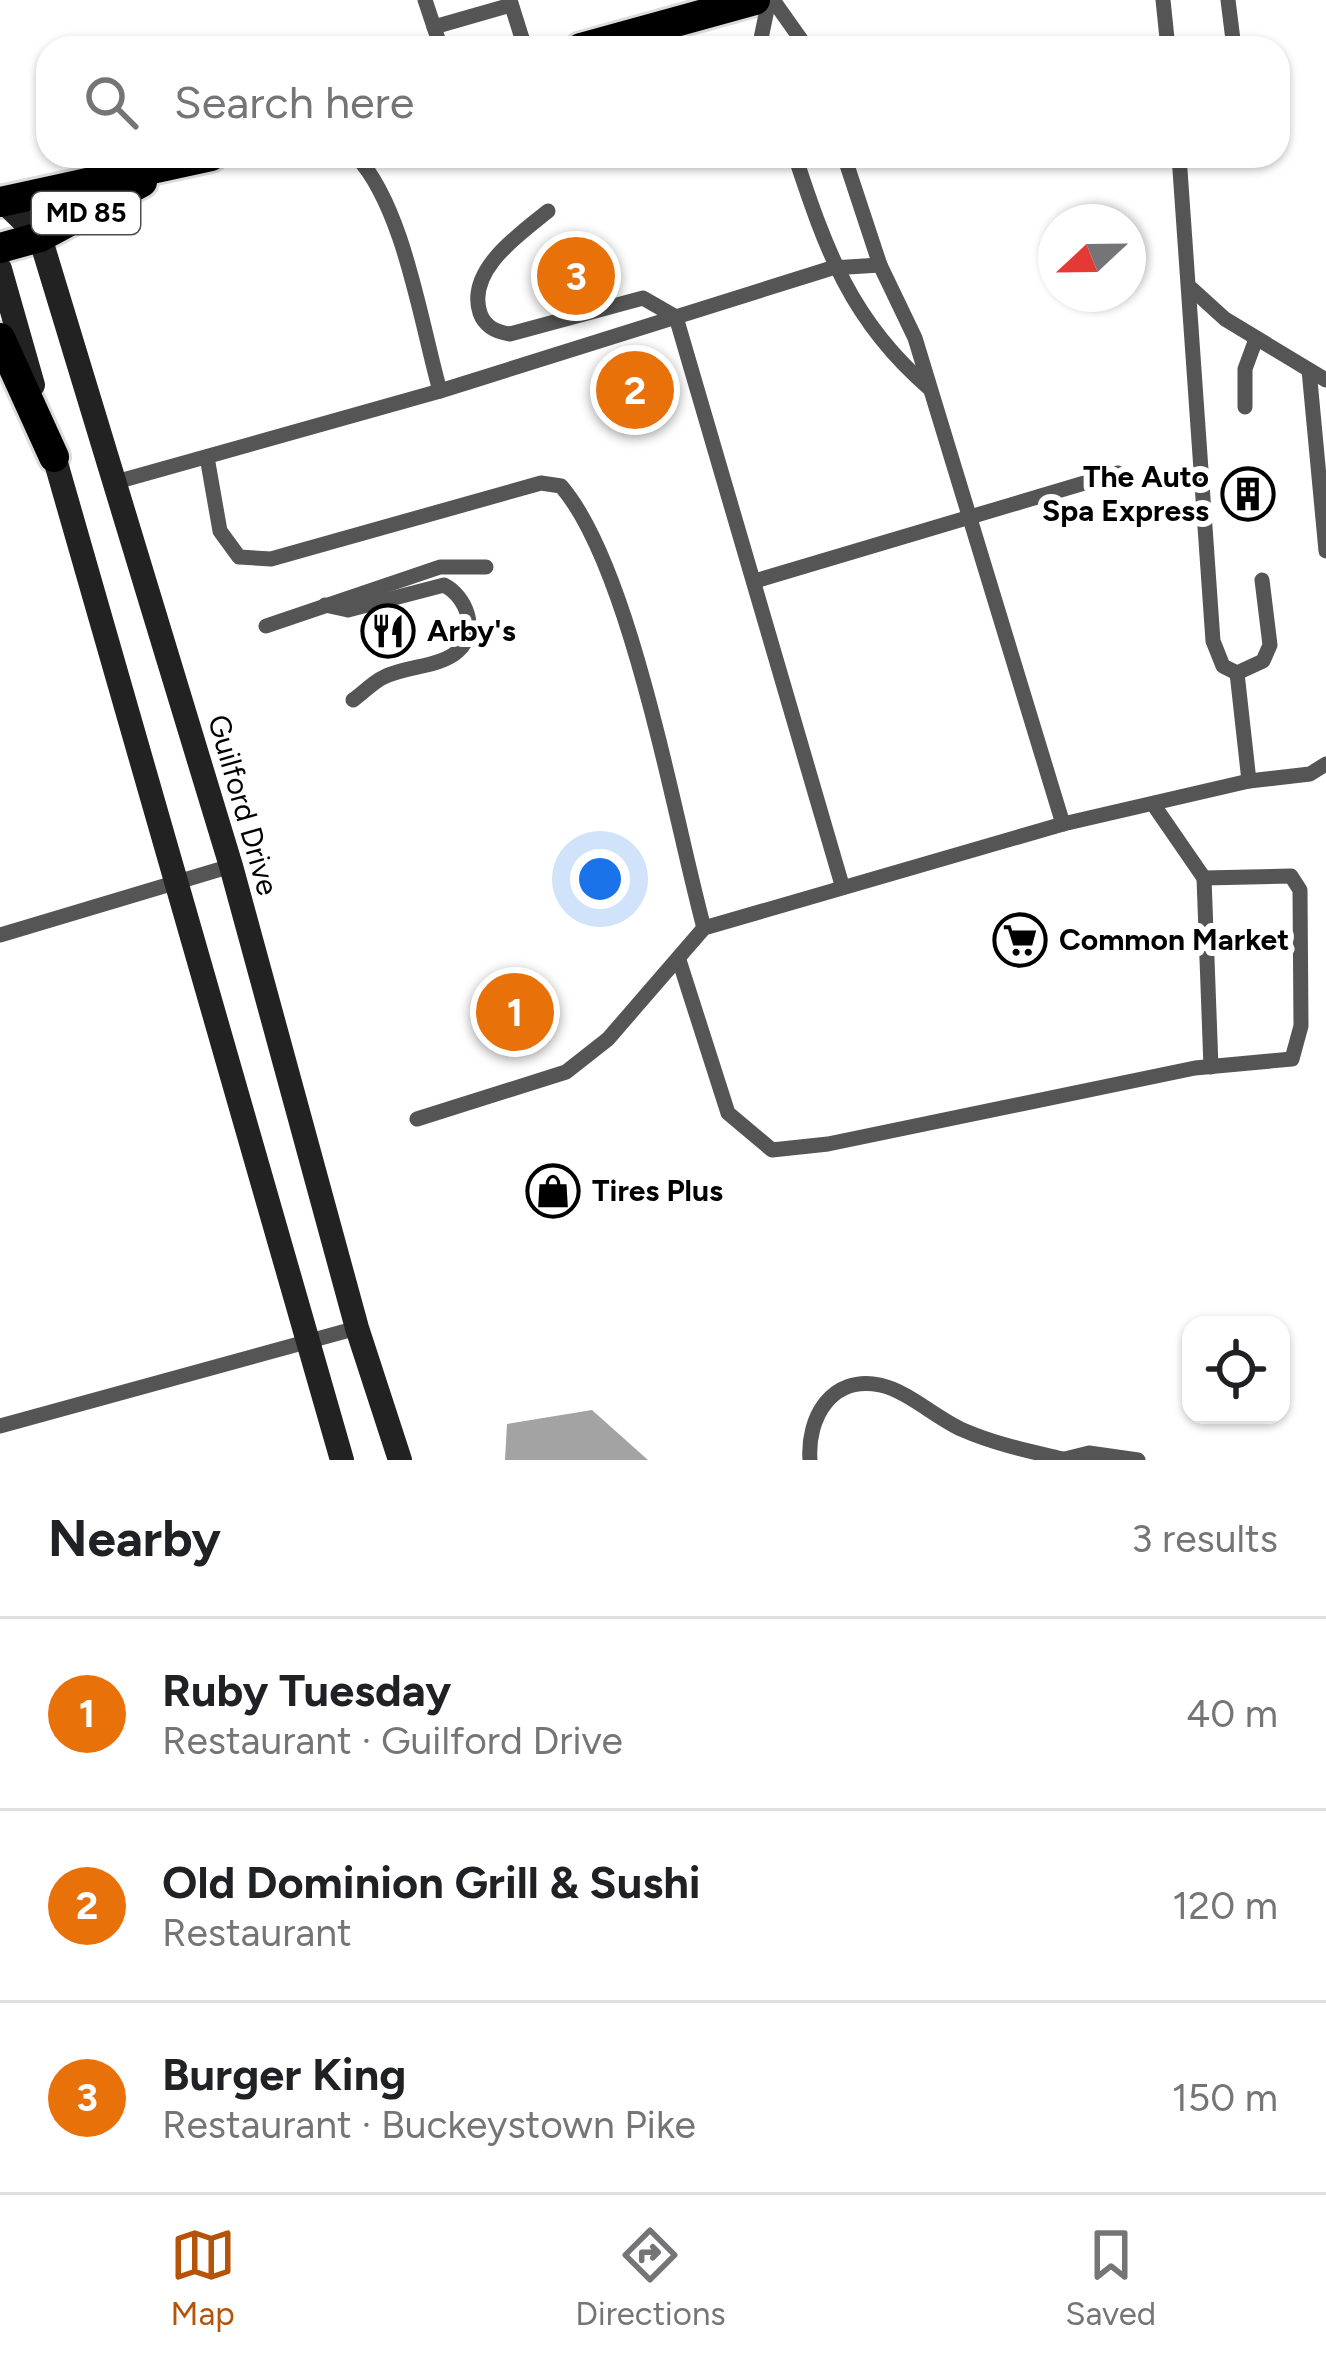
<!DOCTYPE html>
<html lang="en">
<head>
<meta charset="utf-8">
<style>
	:root { --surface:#fff; --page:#f2f2f2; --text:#202124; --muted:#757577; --line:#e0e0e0; --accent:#b45309 }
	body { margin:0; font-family:Figtree,sans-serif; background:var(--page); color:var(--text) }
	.controls { position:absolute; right:36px; bottom:36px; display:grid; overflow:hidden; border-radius:24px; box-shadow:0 3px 9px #0004 }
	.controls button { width:108px; height:108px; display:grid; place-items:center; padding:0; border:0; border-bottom:3px solid var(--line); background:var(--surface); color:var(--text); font:60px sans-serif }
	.compass { position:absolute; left:1038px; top:204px; width:108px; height:108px; border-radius:50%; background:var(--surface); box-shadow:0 3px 9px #0004; rotate:248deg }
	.you { position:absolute; left:600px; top:879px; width:42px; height:42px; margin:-30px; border:9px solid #fff; border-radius:50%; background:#1a73e8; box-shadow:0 0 0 18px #1a73e833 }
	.badge { display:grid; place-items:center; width:78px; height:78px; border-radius:50%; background:var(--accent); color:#fff; font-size:39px; font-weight:700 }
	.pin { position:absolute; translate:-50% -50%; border:6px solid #fff; box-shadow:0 3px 12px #0006 }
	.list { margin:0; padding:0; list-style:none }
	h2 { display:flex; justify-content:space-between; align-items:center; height:156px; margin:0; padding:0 48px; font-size:51px }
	h2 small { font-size:39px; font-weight:400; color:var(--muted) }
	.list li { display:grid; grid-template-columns:78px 1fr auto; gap:36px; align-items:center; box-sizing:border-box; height:192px; padding:0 48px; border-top:3px solid var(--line) }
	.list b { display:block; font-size:45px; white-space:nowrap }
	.list p { margin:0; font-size:39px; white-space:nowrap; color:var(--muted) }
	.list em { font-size:39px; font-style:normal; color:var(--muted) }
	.icon { flex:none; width:66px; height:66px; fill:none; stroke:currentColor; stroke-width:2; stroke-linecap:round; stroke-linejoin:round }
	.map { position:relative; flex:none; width:1326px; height:1460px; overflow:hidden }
	.search { position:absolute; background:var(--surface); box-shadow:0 3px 9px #0004; left:36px; right:36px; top:36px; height:132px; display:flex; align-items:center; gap:30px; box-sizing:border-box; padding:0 42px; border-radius:36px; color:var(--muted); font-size:45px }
	.sheet { height:732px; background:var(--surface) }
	nav { display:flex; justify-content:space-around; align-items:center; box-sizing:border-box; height:168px; border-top:3px solid var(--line); background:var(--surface); font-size:33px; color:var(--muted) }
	nav a { display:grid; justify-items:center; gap:6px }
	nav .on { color:var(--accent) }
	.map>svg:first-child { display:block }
	.water { fill:#a3a3a3 }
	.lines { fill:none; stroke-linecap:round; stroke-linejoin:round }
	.primary-casing { stroke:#dbdbdb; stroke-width:36 }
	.lane { stroke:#555; stroke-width:15 }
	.secondary { stroke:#222; stroke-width:24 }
	.primary { stroke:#000; stroke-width:30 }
	.labels { text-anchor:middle; stroke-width:12; stroke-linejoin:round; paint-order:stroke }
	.shield { fill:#fff; stroke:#4c4c4c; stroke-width:3 }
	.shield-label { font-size:27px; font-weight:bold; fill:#000 }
	.poi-label { font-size:30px; font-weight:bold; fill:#000; stroke:#fff; text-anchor:start }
	.street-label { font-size:30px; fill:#000; stroke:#fff }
</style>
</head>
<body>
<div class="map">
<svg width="1326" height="1460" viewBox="0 0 1326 1460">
	<rect width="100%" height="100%" fill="#fff"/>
	<path class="water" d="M592,1410L648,1460H505L507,1424Z"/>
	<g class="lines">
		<g class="primary-casing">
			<g id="primary">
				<path d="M581,48L755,0"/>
				<path d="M0,202L211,156"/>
				<path d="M0,248L40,237L142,182"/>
				<path d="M0,338L54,457"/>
			</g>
		</g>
		<g class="lane">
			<path d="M425,0L441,48"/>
			<path d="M510,0L525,48"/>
			<path d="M773,0L807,48"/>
			<path d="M1163,0L1168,48"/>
			<path d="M1228,0L1234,48"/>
			<path d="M434,27L511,5"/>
			<path d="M759,48L769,0"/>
			<path d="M356,156C404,207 421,324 440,391"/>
			<path d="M795,156C826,250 851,321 929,388"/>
			<path d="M844,156L880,265L915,338L1063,824"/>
			<path d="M1179,156L1213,641L1223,666L1237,673L1263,661L1270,645L1262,580"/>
			<path d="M548,211C520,234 466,270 480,313C485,327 496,332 510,334L643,298L676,317L842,885"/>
			<path d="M1192,289L1225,319L1326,380"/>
			<path d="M1309,370L1326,551"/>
			<path d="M1245,407V369L1256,339"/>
			<path d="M207,457L220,531L239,557L271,559L541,483L561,486C631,567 674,817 704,928"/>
			<path d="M116,482L440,391L832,268L880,265"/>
			<path d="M755,581L1118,473"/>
			<path d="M325,605L348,610L444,585C466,596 480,631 458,651C441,667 406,666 384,677C373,682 363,693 353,700"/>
			<path d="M266,626L440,567H486"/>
			<path d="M1237,673L1249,781"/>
			<path d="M1204,878L1211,1067"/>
			<path d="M0,935L231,866"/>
			<path d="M679,960L728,1113L772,1150L828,1144L1195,1068L1292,1059L1301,1026L1300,890L1291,876L1204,878L1153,804"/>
			<path d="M417,1119L566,1072L608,1039L704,928L1063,824L1249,781L1310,774L1326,764"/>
			<path d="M0,1426L357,1328"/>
			<path d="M810,1460C807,1418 831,1375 880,1385C908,1391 936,1418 963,1430C995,1444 1029,1451 1063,1459"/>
			<path d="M1061,1460L1089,1453L1138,1460"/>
		</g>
		<g class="secondary">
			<path d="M3,201L40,237L231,866L357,1328L400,1460"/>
			<path d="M0,269L33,385"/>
			<path d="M50,442L342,1460"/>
		</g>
		<use href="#primary" class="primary"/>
	</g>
	<defs>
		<g id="building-ring" transform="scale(2.7)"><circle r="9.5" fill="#fff" stroke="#000" stroke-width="1.5"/><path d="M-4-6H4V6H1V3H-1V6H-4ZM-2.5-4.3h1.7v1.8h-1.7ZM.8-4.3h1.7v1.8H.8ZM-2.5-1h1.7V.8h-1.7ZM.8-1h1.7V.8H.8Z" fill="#000"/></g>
		<g id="restaurant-ring" transform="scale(2.7)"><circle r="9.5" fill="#fff" stroke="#000" stroke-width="1.5"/><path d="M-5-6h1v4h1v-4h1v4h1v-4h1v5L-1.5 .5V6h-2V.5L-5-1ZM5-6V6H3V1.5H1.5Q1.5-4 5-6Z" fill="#000"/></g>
		<g id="supermarket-ring" transform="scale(2.7)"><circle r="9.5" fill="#fff" stroke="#000" stroke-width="1.5"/><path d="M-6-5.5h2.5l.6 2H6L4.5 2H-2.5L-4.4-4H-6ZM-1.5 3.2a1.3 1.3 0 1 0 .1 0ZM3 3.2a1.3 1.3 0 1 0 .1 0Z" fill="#000"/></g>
		<g id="shop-ring" transform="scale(2.7)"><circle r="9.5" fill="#fff" stroke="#000" stroke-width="1.5"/><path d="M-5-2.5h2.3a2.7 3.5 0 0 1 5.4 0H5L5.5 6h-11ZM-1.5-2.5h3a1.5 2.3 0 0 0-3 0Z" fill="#000"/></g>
	</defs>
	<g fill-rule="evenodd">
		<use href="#building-ring" x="1248" y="494"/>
		<use href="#restaurant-ring" x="388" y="631"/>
		<use href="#supermarket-ring" x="1020" y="940"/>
		<use href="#shop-ring" x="553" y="1191"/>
	</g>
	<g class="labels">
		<rect class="shield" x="32" y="192" width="108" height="42" rx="9"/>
		<g class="shield-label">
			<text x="86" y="222">MD 85</text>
		</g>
		<g class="poi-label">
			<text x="1209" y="487" text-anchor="end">The Auto<tspan x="1209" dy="34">Spa Express</tspan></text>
			<text x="427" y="641">Arby's</text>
			<text x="1059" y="950">Common Market</text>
			<text x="592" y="1201">Tires Plus</text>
		</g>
		<g class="street-label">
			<text transform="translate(243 805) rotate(74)" y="10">Guilford Drive</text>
		</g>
	</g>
</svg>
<div class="controls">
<button><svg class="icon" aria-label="locate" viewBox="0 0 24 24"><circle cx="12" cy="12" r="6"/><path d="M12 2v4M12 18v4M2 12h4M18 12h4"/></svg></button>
</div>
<svg class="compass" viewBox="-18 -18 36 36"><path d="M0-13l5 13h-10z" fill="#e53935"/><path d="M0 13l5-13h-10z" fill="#757577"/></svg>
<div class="you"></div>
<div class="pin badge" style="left:515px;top:1012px;background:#e8710a">1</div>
<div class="pin badge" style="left:635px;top:390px;background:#e8710a">2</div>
<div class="pin badge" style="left:576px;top:276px;background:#e8710a">3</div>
<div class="search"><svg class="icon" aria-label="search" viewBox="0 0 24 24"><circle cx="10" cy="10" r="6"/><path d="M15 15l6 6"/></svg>Search here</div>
</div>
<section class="sheet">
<h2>Nearby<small>3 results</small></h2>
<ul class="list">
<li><span class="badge" style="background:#e8710a">1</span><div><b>Ruby Tuesday</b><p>Restaurant · Guilford Drive</p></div><em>40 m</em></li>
<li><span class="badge" style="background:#e8710a">2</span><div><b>Old Dominion Grill &amp; Sushi</b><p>Restaurant</p></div><em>120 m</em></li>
<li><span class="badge" style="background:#e8710a">3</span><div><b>Burger King</b><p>Restaurant · Buckeystown Pike</p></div><em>150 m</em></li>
</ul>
</section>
<nav>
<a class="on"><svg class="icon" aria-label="map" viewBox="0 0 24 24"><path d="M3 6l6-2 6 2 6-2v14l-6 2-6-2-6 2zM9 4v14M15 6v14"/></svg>Map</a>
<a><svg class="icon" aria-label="directions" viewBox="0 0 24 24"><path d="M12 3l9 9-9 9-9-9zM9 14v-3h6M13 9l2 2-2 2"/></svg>Directions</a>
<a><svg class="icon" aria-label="saved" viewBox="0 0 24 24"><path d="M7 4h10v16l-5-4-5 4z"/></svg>Saved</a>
</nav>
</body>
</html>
